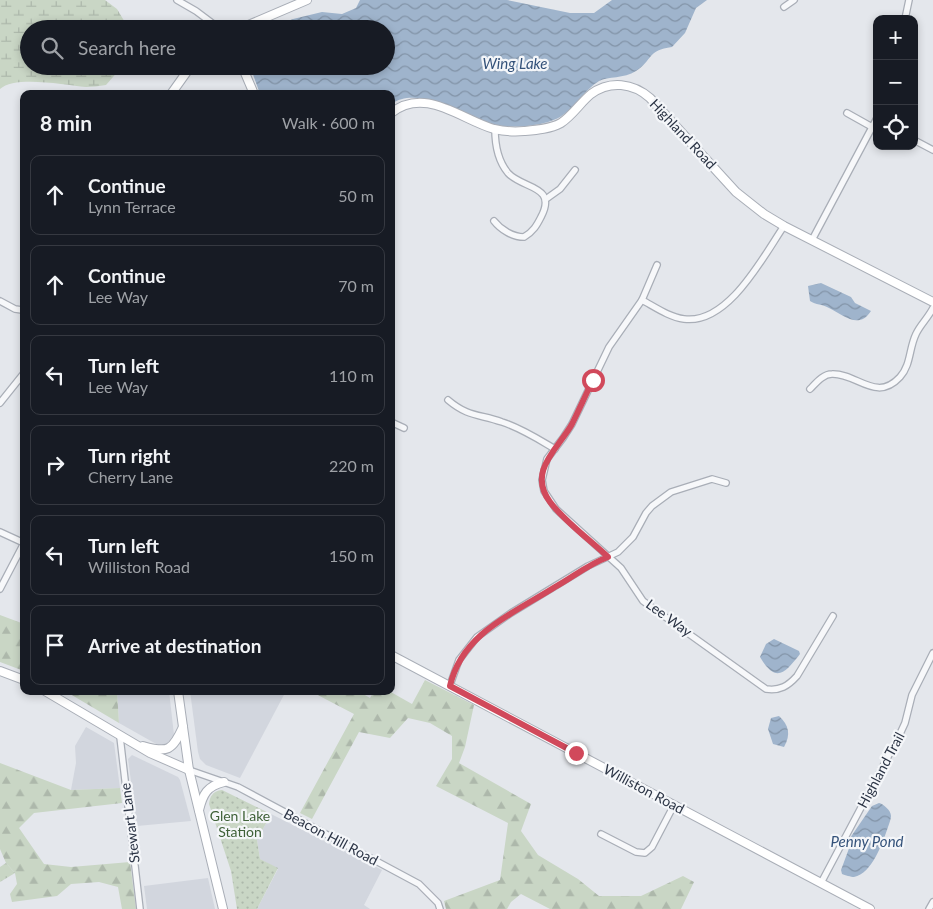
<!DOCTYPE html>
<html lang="en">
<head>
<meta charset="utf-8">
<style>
	:root { --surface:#171b24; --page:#242831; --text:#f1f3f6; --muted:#9ea1a6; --line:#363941 }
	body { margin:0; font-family:Lato,sans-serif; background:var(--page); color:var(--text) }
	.controls { position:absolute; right:15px; top:15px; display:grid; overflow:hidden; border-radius:10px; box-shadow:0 2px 8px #0003 }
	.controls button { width:45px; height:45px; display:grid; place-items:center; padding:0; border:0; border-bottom:1px solid var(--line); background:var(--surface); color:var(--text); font:25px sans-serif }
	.stop { position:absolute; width:15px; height:15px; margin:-11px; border:4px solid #d1495b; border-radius:50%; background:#fff }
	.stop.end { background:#d1495b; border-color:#fff; box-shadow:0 1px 5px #0008 }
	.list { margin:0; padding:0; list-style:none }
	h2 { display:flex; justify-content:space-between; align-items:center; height:65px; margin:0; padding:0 20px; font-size:21px }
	h2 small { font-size:16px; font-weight:400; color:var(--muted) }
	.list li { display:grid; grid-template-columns:32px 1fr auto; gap:15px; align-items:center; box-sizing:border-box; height:80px; margin:0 10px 10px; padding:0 10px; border:1px solid var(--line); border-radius:10px }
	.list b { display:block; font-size:19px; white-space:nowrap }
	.list p { margin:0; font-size:16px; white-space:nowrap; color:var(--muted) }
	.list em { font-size:16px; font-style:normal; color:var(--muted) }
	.icon { flex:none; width:28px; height:28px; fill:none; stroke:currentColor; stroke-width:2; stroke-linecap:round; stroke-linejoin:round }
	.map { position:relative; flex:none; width:933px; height:909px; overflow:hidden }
	.search { position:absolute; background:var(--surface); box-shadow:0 2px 8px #0003; left:20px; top:20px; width:375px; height:55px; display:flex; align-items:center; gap:12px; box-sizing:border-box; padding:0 18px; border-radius:28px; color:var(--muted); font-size:19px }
	.panel { position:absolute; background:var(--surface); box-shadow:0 2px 8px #0003; left:20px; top:90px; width:375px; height:605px; border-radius:10px }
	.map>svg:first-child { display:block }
	.built { fill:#d2d6de }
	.forest { fill:url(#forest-firs) }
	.wetland { fill:url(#wetland-marsh) }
	.park { fill:url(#park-dots) }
	.water { fill:url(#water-waves) }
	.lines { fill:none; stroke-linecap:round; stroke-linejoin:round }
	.street-casing { stroke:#a9aeb7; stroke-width:8 }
	.secondary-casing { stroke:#a9aeb7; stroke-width:10 }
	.street { stroke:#f7f8fa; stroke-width:5.5 }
	.secondary { stroke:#fff; stroke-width:8 }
	.route { stroke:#d1495b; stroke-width:6 }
	.labels { text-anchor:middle; stroke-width:4.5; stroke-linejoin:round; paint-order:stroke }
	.street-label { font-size:14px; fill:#2b3445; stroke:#f4f6f9 }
	.park-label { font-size:14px; fill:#3f6138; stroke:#f4f6f9 }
	.water-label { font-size:15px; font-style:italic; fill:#34527a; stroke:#f4f6f9 }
</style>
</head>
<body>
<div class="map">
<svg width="933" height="909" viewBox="0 0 933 909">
	<defs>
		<pattern id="forest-firs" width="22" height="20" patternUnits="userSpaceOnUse" patternTransform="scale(1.25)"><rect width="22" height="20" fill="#c9d6c5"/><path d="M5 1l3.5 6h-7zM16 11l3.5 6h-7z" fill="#adb8ab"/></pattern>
		<pattern id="wetland-marsh" width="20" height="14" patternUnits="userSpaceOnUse" patternTransform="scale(1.25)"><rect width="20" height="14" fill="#c9d6c5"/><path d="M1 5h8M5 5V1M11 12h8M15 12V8" fill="none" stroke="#adb8ab"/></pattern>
		<pattern id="park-dots" width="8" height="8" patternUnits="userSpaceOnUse" patternTransform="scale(1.25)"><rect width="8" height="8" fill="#c9d6c5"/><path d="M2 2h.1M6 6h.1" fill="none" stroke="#adb8ab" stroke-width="1.8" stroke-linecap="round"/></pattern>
		<pattern id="water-waves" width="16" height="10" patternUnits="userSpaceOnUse" patternTransform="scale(1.25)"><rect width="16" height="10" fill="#9fb4cc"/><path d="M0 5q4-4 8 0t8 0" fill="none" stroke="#8293a7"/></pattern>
	</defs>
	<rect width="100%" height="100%" fill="#e4e7ec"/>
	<g class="built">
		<path d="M117,691H169L174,735L171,742L167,744L158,745L119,723Z"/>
		<path d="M190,691H286L240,778L206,765L200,759L198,752Z"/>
		<path d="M86,727L114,743L120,788L71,790L76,763L75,746Z"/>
		<path d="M132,755L178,777L180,780L191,821L137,826L128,759Z"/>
		<path d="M271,814L382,870L364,905L370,909H257L278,869L260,859L257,840Z"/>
		<path d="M208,878L215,909H147L144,886Z"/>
	</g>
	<g class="forest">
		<path d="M0,615L24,624V671L0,662Z"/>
		<path d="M425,680L474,705L465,747L459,763L531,804L521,831L538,855L578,879L599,896H641L683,876L694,882L681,909H550L521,894L511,902L507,909H446L444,901L500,880L508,823L436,786L452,759V736L430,723L408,718L390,738L359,732L312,819L300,813L354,714L310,691H358L370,698L374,691H389L412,704Z"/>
		<path d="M65,691H117L119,723Z"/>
		<path d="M0,763L71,790L120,788L122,803L34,813L19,828L44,864L71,867L130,862L136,909H122L118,887L99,882L71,884L57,896L12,902L10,894L17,884L15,873L6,863L0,849Z"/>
	</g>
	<g class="wetland">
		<path d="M0,0H105L117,9L129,29H29V66H121L120,69L106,85C99,86 92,87 86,87C65,85 15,75 0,89Z"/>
		<path d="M6,863L15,873L0,882V867Z"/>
	</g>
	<path class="park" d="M222,790L271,814L257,840L260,859L278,868L257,909H237L231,871L209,804C210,796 213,791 222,790Z"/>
	<g class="water">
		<path d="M360,0H507L570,13H594L612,0H707L696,8L685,33L672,47C647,50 653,60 636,71C624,79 608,76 599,81C584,90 575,108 560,117C553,121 542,124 534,125C522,127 508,127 496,125C466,118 420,84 391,104V94H260L250,66H386V29H268L293,19L322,12L342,14L356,8Z"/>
		<path d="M821,283L851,297L855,303L871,311C859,330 843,315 829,308C822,304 816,305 810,301L808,286Z"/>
		<path d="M774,639L799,651L800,654C785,673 776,684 760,657L766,644Z"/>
		<path d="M779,716C789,725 791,735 784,747L773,744L768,729L771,718Z"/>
		<path d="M879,803C883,804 891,810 891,816C891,819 889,824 888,827C883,842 872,874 854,877C851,877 845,875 842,874L841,870L851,843L850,838L872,806Z"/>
	</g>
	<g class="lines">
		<g class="street-casing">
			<g id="street">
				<path d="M177,0L196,11L220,29"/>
				<path d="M784,7L794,0"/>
				<path d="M905,19L909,0"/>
				<path d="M847,113L872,127"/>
				<path d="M914,140L933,150"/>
				<path d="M546,199L560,189L575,170"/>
				<path d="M494,221C501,230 513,237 524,237C533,232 537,225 541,217C558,185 522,189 508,173C498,161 495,144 495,129"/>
				<path d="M812,240L877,118"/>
				<path d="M657,265L642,300L609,347L572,424L563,438L547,459L542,480L544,491L556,509L621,568L643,601L766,689C780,691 788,686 797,676L833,616"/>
				<path d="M642,300C655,307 669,317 684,319C728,325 763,257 784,226"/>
				<path d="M0,301L15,309L22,310"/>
				<path d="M810,389C816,383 823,374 832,374C857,373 876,403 900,377C911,365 909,348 916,334C920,325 928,318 933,308"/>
				<path d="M448,400C468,417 479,414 502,422C521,428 538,439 555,449"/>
				<path d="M0,403L24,373"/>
				<path d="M391,422L404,428"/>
				<path d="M0,532L24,543"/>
				<path d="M0,589L24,543"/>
				<path d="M450,685L459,660L477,637L511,613L588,566L618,552L633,537L646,513L652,506L671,492L712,479L726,483"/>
				<path d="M120,737L140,909"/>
				<path d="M189,770L238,787L419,884L438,903L440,909"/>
				<path d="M601,834L636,852L645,853L652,847L674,805"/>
				<path d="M821,883L899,736L905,723L912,695L933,653"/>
				<path d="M929,909L933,902"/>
			</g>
		</g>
		<g class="secondary-casing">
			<g id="secondary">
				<path d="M239,29L307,0"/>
				<path d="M242,66L254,94"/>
				<path d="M171,94L191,66"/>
				<path d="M391,113C425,86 460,119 494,129C503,131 514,132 524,131C536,130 550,129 561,123C573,115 580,103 591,94C610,80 633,83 650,98L736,192L764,214L784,226L933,302"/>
				<path d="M391,655L870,909"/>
				<path d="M0,671L24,680"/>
				<path d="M45,691L150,753L189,770"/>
				<path d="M178,691L189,770L223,909"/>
				<path d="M143,746C168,753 172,751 183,727"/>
				<path d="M199,810C203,794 207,786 224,782"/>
			</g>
		</g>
		<use href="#street" class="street"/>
		<use href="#secondary" class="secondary"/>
	</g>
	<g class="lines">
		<path class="route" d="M576,753L450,686C462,633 514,613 555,587C573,577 589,564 608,557C590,540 564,521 550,502C527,471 558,449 572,424C579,410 586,394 593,380"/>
	</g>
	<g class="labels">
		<g class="street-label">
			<text transform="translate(683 134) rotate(47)" y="5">Highland Road</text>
			<text transform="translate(669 618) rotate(36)" y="5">Lee Way</text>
			<text transform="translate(881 770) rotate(-62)" y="5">Highland Trail</text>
			<text transform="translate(644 789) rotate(28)" y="5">Williston Road</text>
			<text transform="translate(130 823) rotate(-97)" y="5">Stewart Lane</text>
			<text transform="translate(331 837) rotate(28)" y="5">Beacon Hill Road</text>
		</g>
		<g class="park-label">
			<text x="240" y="821">Glen Lake<tspan x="240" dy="16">Station</tspan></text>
		</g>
		<g class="water-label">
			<text x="515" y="69">Wing Lake</text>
			<text x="867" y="847">Penny Pond</text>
		</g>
	</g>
</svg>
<div class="controls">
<button>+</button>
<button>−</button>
<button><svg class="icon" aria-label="locate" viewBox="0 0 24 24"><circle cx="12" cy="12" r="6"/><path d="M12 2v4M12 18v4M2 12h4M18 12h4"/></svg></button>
</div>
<div class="stop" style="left:593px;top:380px"></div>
<div class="stop end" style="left:576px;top:753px"></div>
<div class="search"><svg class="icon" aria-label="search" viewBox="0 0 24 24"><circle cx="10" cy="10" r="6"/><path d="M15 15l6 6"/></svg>Search here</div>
<section class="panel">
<h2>8 min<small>Walk · 600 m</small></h2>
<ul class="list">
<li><svg class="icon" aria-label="ahead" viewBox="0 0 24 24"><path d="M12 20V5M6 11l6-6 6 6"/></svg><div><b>Continue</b><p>Lynn Terrace</p></div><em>50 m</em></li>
<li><svg class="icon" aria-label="ahead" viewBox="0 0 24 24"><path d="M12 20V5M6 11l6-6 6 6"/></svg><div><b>Continue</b><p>Lee Way</p></div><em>70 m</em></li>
<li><svg class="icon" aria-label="left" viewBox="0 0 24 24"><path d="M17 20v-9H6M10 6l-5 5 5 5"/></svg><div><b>Turn left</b><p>Lee Way</p></div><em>110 m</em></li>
<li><svg class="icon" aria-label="right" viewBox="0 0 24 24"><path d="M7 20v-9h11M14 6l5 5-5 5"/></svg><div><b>Turn right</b><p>Cherry Lane</p></div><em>220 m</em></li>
<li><svg class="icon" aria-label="left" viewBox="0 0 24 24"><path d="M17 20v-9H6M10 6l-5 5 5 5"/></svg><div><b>Turn left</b><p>Williston Road</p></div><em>150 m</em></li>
<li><svg class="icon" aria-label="arrive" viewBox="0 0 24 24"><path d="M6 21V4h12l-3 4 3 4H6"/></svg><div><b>Arrive at destination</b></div></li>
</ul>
</section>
</div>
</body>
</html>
